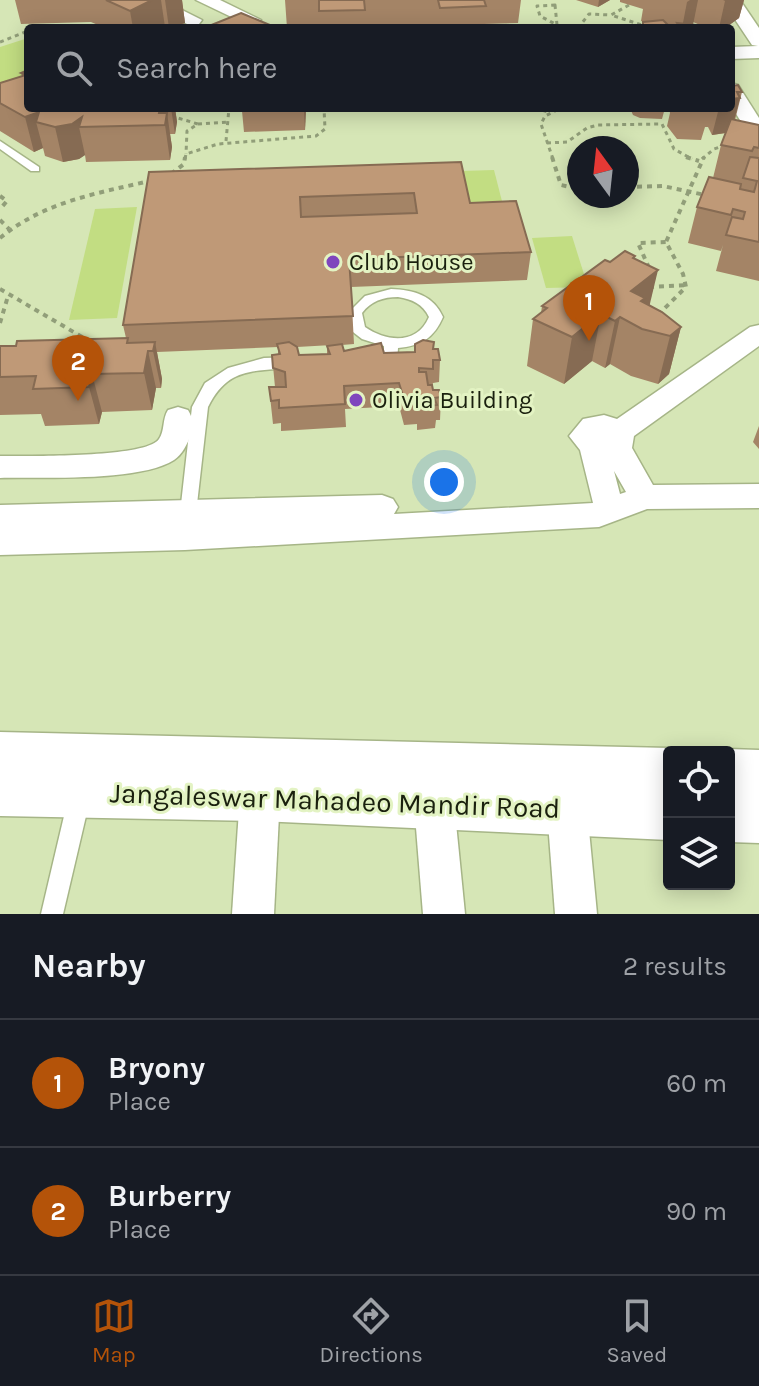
<!DOCTYPE html>
<html lang="en">
<head>
<meta charset="utf-8">
<style>
	:root { --surface:#171b24; --page:#242831; --text:#f1f3f6; --muted:#9ea1a6; --line:#363941; --accent:#b45309 }
	body { margin:0; font-family:Karla,sans-serif; background:var(--page); color:var(--text) }
	.controls { position:absolute; right:24px; bottom:24px; display:grid; overflow:hidden; border-radius:8px; box-shadow:0 4px 20px #0003 }
	.controls button { width:72px; height:72px; display:grid; place-items:center; padding:0; border:0; border-bottom:2px solid var(--line); background:var(--surface); color:var(--text); font:40px sans-serif }
	.compass { position:absolute; left:567px; top:136px; width:72px; height:72px; border-radius:50%; background:var(--surface); box-shadow:0 4px 20px #0003; rotate:345deg }
	.you { position:absolute; left:444px; top:482px; width:28px; height:28px; margin:-20px; border:6px solid #fff; border-radius:50%; background:#1a73e8; box-shadow:0 0 0 12px #1a73e833 }
	.badge { display:grid; place-items:center; width:52px; height:52px; border-radius:50%; background:var(--accent); color:#fff; font-size:26px; font-weight:700 }
	.pin { position:absolute; translate:-50% -66px; filter:drop-shadow(0 2px 4px #0008) }
	.pin::after { content:''; position:absolute; top:42px; width:28px; height:24px; background:inherit; clip-path:polygon(0 0,100% 0,50% 100%) }
	.list { margin:0; padding:0; list-style:none }
	h2 { display:flex; justify-content:space-between; align-items:center; height:104px; margin:0; padding:0 32px; font-size:34px }
	h2 small { font-size:26px; font-weight:400; color:var(--muted) }
	.list li { display:grid; grid-template-columns:52px 1fr auto; gap:24px; align-items:center; box-sizing:border-box; height:128px; padding:0 32px; border-top:2px solid var(--line) }
	.list b { display:block; font-size:30px; white-space:nowrap }
	.list p { margin:0; font-size:26px; white-space:nowrap; color:var(--muted) }
	.list em { font-size:26px; font-style:normal; color:var(--muted) }
	.icon { flex:none; width:44px; height:44px; fill:none; stroke:currentColor; stroke-width:2; stroke-linecap:round; stroke-linejoin:round }
	.map { position:relative; flex:none; width:759px; height:914px; overflow:hidden }
	.search { position:absolute; background:var(--surface); box-shadow:0 4px 20px #0003; left:24px; right:24px; top:24px; height:88px; display:flex; align-items:center; gap:20px; box-sizing:border-box; padding:0 28px; border-radius:8px; color:var(--muted); font-size:30px }
	.sheet { height:360px; background:var(--surface) }
	nav { display:flex; justify-content:space-around; align-items:center; box-sizing:border-box; height:112px; border-top:2px solid var(--line); background:var(--surface); font-size:22px; color:var(--muted) }
	nav a { display:grid; justify-items:center; gap:4px }
	nav .on { color:var(--accent) }
	.map>svg:first-child { display:block }
	.green { fill:#c2dd82 }
	.lines { fill:none; stroke-linecap:round; stroke-linejoin:round }
	.service-casing { stroke:#a6b587; stroke-width:3 }
	.minor-casing { stroke:#a6b587; stroke-width:3 }
	.secondary-casing { stroke:#a6b587; stroke-width:3 }
	.path-far1 { stroke:#919e79; stroke-width:3; stroke-dasharray:4 4; stroke-linecap:butt }
	.path { stroke:#919e79; stroke-width:4; stroke-dasharray:5 5; stroke-linecap:butt }
	.service { fill:#fff; fill-rule:evenodd }
	.minor { fill:#fff; fill-rule:evenodd }
	.secondary { fill:#fff; fill-rule:evenodd }
	.wall { fill:#a48466; fill-rule:evenodd }
	.shaded-wall { fill:#866b53 }
	.building { fill:#bf9977; stroke:#866b53; stroke-width:2; fill-rule:evenodd }
	.poi-dot { fill:#7f46bd; stroke:#e3f3c3; stroke-width:3 }
	.labels { text-anchor:middle; stroke-width:6; stroke-linejoin:round; paint-order:stroke }
	.poi-label { font-size:24px; fill:#1a200e; stroke:#e3f3c3; text-anchor:start }
	.near-street-label { font-size:28px; fill:#1a200e; stroke:#e3f3c3 }
</style>
</head>
<body>
<div class="map">
<svg width="759" height="914" viewBox="0 0 759 914">
	<rect width="100%" height="100%" fill="#d6e6b6"/>
	<g class="green">
		<path d="M28,38V106L0,114V47Z"/>
		<path d="M494,170L505,213L471,214L461,171Z"/>
		<path d="M137,207L117,318L69,320L95,209Z"/>
		<path d="M572,236L588,287L546,288L532,238Z"/>
	</g>
	<g class="lines">
		<g class="service-casing">
			<g id="service">
				<path d="M0,141L39,167V171H31L0,149Z"/>
				<path d="M391,289C414,290 433,295 443,317C434,338 421,346 398,348L397,363L378,365L371,360L373,357L384,355V346L362,339L353,332L348,313L365,296ZM398,297C412,299 423,304 429,317C417,345 387,342 365,327L362,313C371,301 383,297 398,297Z"/>
				<path d="M295,357L300,359L302,362L300,365C260,375 231,361 208,407L195,522L193,527H181L179,522L192,407L205,383L228,368L264,358Z"/>
				<path d="M79,789L86,792L90,799L63,914H41L68,799L72,792Z"/>
			</g>
		</g>
		<g class="minor-casing">
			<g id="minor">
				<path d="M138,0H162L202,20L199,24H187Z"/>
				<path d="M196,0H220L261,20L252,25L246,24Z"/>
				<path d="M722,0H740L759,28V58L731,59V47L758,46L752,45Z"/>
				<path d="M731,83L738,85L759,118V141L752,139L731,106Z"/>
				<path d="M759,325V346L634,436L632,448L653,485L759,484V508L647,509L599,527L185,550L0,555V529L238,523L0,529V505L382,495L393,499L398,507L394,514L593,503L580,450L569,436L583,419L604,415L617,419L750,327ZM614,471L626,492L620,494Z"/>
				<path d="M178,407L188,410C193,418 193,425 191,434C188,443 182,455 174,460C140,482 42,477 0,478V456C25,456 147,458 159,439C165,431 162,419 168,410Z"/>
				<path d="M260,776L274,782L280,795L274,914H232L240,795L246,782Z"/>
				<path d="M434,784L448,790L454,803L465,914H423L414,803L420,790Z"/>
				<path d="M567,790L581,796L587,809L597,914H555L547,809L553,796Z"/>
			</g>
		</g>
		<g class="secondary-casing">
			<g id="secondary">
				<path d="M0,732L669,748L680,752H669V840L260,821L0,816Z"/>
				<path d="M729,749L759,750V843L729,842V752H721Z"/>
			</g>
		</g>
		<g class="path-far1">
			<path d="M555,5L557,25L540,16L537,6Z"/>
			<path d="M629,5L611,15L651,28"/>
			<path d="M505,24L506,28"/>
			<path d="M71,28H86"/>
			<path d="M554,28L557,25"/>
			<path d="M578,28L589,14L611,15"/>
			<path d="M0,42L28,31"/>
			<path d="M535,108L548,112"/>
			<path d="M171,116L198,124L187,131L186,154"/>
			<path d="M198,124L228,122"/>
			<path d="M226,141L229,108"/>
			<path d="M547,143L567,142L587,128L598,125L662,124L674,149L692,159"/>
			<path d="M185,159L186,154L218,144L316,136L325,129L324,108"/>
			<path d="M553,159L541,124L545,116L561,108"/>
			<path d="M702,159L714,149L726,145"/>
		</g>
		<g class="path">
			<path d="M552,157L561,185L579,189"/>
			<path d="M686,157L699,161"/>
			<path d="M171,174L184,164L185,157"/>
			<path d="M627,187L663,186L705,195"/>
			<path d="M0,196L7,201L0,209"/>
			<path d="M0,220L9,229"/>
			<path d="M0,238C45,201 99,193 154,180"/>
			<path d="M649,268L638,243L666,242"/>
			<path d="M649,287L687,285"/>
			<path d="M0,289L89,341"/>
			<path d="M658,315L686,287L683,274L666,242L704,157"/>
			<path d="M0,323L8,296"/>
		</g>
		<use href="#service" class="service"/>
		<use href="#minor" class="minor"/>
		<use href="#secondary" class="secondary"/>
	</g>
	<g class="wall">
		<path d="M15,0H182L185,23L172,28H105L91,22L21,24Z"/>
		<path d="M285,0H521L518,23L484,24V28H436V26L366,28H287Z"/>
		<path d="M576,0H610L598,7Z"/>
		<path d="M620,0H744L739,18L725,28H707L693,22V24L700,28H641L643,22H645L641,21L643,9L620,2Z"/>
		<path d="M28,70V108H175L177,122L175,134H170L172,147L170,160L86,162L85,155L79,159L63,162L45,156L43,148L34,152L0,131V83L22,76L21,73Z"/>
		<path d="M731,86L742,92L735,120L759,125V281L716,271L723,245L721,251L688,243L697,207L713,178L721,145L726,133L712,135L708,127H705L701,140L677,139L667,126L670,113L669,108H731Z"/>
		<path d="M306,108L305,130L244,132L242,111Z"/>
		<path d="M630,108H665L662,119L640,118L633,115Z"/>
		<path d="M461,162L470,203L531,252L527,280L351,287L354,344L342,345L344,351L384,353L415,352L433,349L440,360L439,382L433,383L432,388L433,390L441,397L440,420H436L435,428L417,430V424L404,425L399,406L345,409L346,427L281,431V423L273,424L269,387H275L272,355H278V347L157,352L162,379L161,388H156L152,410L102,412L99,424L45,426L41,414L0,415V346L126,338L123,325L149,172ZM332,345L327,346V354L299,355L297,347Z"/>
		<path d="M635,259L650,305L681,327L669,374L658,384L631,376L610,364L605,368L592,361L564,384L527,366L533,319L541,313L542,306L610,262Z"/>
		<path d="M759,426V449L753,442Z"/>
	</g>
	<g class="shaded-wall">
		<path d="M152,0H161L165,27L133,28L130,11Z"/>
		<path d="M165,0H182L185,23L169,28Z"/>
		<path d="M599,0H610L598,7Z"/>
		<path d="M690,0H698L693,25L682,28L687,2Z"/>
		<path d="M723,0H744L739,18L725,28H719L725,1Z"/>
		<path d="M740,98L731,132L712,135L719,108H731V99Z"/>
		<path d="M160,108H163L165,122L167,113L172,147L170,160L165,125L159,113Z"/>
		<path d="M171,108H175L177,122L175,134Z"/>
		<path d="M304,108H306L305,130L304,109Z"/>
		<path d="M39,112L36,122L43,148L34,152L25,117Z"/>
		<path d="M82,117L79,127L85,155L79,159L63,162L55,127Z"/>
		<path d="M658,270L647,316L631,291Z"/>
		<path d="M601,314L592,361L564,384L572,337Z"/>
		<path d="M620,317L610,364L605,368L615,321Z"/>
		<path d="M681,327L669,374L658,384L670,336Z"/>
		<path d="M155,342L162,379L161,388L153,351Z"/>
		<path d="M148,351L156,388L152,410L144,373Z"/>
		<path d="M92,374L102,412L99,424L89,387Z"/>
	</g>
	<g class="building">
		<path d="M106,0H152L130,11Z"/>
		<path d="M319,0H364L365,10L319,11Z"/>
		<path d="M438,0H484L486,6L440,8Z"/>
		<path d="M241,13L277,28H204Z"/>
		<path d="M663,20L671,28H643V22Z"/>
		<path d="M677,23L696,25L700,28H680Z"/>
		<path d="M28,70V108H160L159,113H167L165,125L79,127L82,117L72,124L55,127L36,122L39,112L25,117L0,103V83L26,75L21,73Z"/>
		<path d="M738,85L742,92H737L740,98L731,99V86Z"/>
		<path d="M242,108H304L242,111Z"/>
		<path d="M731,119L759,125V148L754,147L752,151L721,145Z"/>
		<path d="M750,157L759,158V242L726,235L732,217L743,219L745,212L733,209L731,215L697,207L709,177L741,184L740,189L754,192L757,181L743,178Z"/>
		<path d="M461,162L470,203L516,201L531,252L349,259L353,316L123,325L149,172ZM414,193L417,213L301,217L300,197Z"/>
		<path d="M625,251L635,256L633,258L658,270L631,291L645,298L641,301L662,312L681,327L670,336L642,329L620,317L615,321L601,314L572,337L533,319L547,308L542,306L605,260L610,262Z"/>
		<path d="M128,338L127,343L155,342L153,351H148L144,373L92,374L89,387L33,389L36,376L0,377V346H16L17,341Z"/>
		<path d="M423,340L434,342L433,349H438L440,360H433V369L419,368V372H426L428,385H432L433,390H439L441,397L434,398L437,405L418,407L417,401L405,402L399,383L344,386L345,404L279,408V400L271,401L269,387H286L285,372L273,368L272,355L280,354L277,344L289,342L297,347L299,355L330,354L327,346L342,344L344,351L381,343L384,353L415,352V344Z"/>
	</g>
	<g class="poi-dot">
		<circle cx="333" cy="262" r="8"/>
		<circle cx="356" cy="400" r="8"/>
	</g>
	<g class="labels">
		<g class="poi-label">
			<text x="349" y="270">Club House</text>
			<text x="372" y="408">Olivia Building</text>
		</g>
		<g class="near-street-label">
			<text transform="translate(335 800) rotate(2)" y="10">Jangaleswar Mahadeo Mandir Road</text>
		</g>
	</g>
</svg>
<div class="controls">
<button><svg class="icon" aria-label="locate" viewBox="0 0 24 24"><circle cx="12" cy="12" r="6"/><path d="M12 2v4M12 18v4M2 12h4M18 12h4"/></svg></button>
<button><svg class="icon" aria-label="layers" viewBox="0 0 24 24"><path d="M12 4l9 5-9 5-9-5zM3 14l9 5 9-5"/></svg></button>
</div>
<svg class="compass" viewBox="-18 -18 36 36"><path d="M0-13l5 13h-10z" fill="#e53935"/><path d="M0 13l5-13h-10z" fill="#9ea1a6"/></svg>
<div class="you"></div>
<div class="pin badge" style="left:589px;top:341px">1</div>
<div class="pin badge" style="left:78px;top:401px">2</div>
<div class="search"><svg class="icon" aria-label="search" viewBox="0 0 24 24"><circle cx="10" cy="10" r="6"/><path d="M15 15l6 6"/></svg>Search here</div>
</div>
<section class="sheet">
<h2>Nearby<small>2 results</small></h2>
<ul class="list">
<li><span class="badge">1</span><div><b>Bryony</b><p>Place</p></div><em>60 m</em></li>
<li><span class="badge">2</span><div><b>Burberry</b><p>Place</p></div><em>90 m</em></li>
</ul>
</section>
<nav>
<a class="on"><svg class="icon" aria-label="map" viewBox="0 0 24 24"><path d="M3 6l6-2 6 2 6-2v14l-6 2-6-2-6 2zM9 4v14M15 6v14"/></svg>Map</a>
<a><svg class="icon" aria-label="directions" viewBox="0 0 24 24"><path d="M12 3l9 9-9 9-9-9zM9 14v-3h6M13 9l2 2-2 2"/></svg>Directions</a>
<a><svg class="icon" aria-label="saved" viewBox="0 0 24 24"><path d="M7 4h10v16l-5-4-5 4z"/></svg>Saved</a>
</nav>
</body>
</html>
